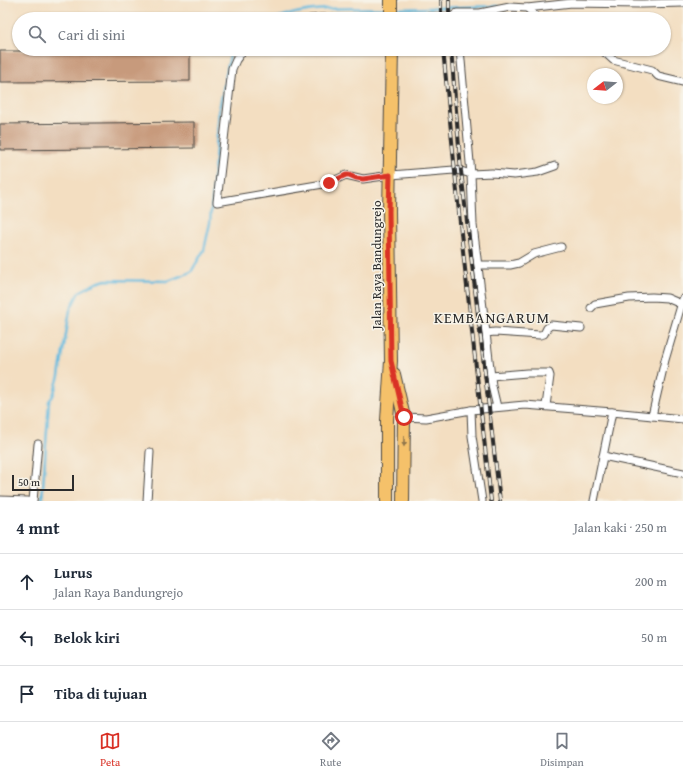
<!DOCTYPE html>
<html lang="id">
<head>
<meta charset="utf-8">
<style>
	:root { --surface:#fff; --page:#f6f6f7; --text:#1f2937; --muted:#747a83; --line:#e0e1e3; --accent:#d93025 }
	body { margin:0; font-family:"Gentium Book Plus",serif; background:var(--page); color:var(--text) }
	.compass { position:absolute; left:587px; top:68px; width:36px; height:36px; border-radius:50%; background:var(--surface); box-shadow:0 1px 3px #0004; rotate:253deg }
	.scale { position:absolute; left:12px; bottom:10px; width:62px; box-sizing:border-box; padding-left:4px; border:2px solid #2b2b2b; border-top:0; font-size:11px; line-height:14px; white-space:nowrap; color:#2b2b2b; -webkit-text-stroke:3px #f7f3e8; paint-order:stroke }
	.stop { position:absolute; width:12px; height:12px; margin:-9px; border:3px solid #d93025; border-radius:50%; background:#fff }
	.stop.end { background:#d93025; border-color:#fff; box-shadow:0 1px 4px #0008 }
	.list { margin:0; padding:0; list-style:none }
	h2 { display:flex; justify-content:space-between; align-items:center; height:52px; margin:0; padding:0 16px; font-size:17px }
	h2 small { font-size:13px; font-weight:400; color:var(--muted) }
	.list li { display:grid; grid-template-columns:26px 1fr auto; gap:12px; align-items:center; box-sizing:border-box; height:56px; padding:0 16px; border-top:1px solid var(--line) }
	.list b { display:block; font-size:15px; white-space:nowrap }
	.list p { margin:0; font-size:13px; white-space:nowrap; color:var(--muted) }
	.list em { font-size:13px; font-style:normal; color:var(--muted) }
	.icon { flex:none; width:22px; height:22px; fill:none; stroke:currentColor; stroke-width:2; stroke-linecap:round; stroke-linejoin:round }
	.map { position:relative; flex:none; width:683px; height:501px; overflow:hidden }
	.search { position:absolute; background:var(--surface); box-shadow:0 1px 3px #0004; left:12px; right:12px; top:12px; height:44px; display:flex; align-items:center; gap:10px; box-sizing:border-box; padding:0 14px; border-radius:22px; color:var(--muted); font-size:15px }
	.sheet { height:220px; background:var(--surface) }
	nav { display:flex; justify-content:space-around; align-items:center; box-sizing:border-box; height:56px; border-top:1px solid var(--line); background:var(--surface); font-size:11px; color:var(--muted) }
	nav a { display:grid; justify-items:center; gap:2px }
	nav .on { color:var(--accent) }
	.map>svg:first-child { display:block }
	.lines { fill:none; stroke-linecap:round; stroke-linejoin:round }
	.stream { stroke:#62badf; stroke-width:2.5 }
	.building { fill:#c79a7b }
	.minor-casing { stroke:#494642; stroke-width:9 }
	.primary-casing { stroke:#494642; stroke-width:14 }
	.minor { stroke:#fff; stroke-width:7 }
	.primary { stroke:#f5c16b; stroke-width:12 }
	.rail-casing { stroke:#2b2b2b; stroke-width:4 }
	.rail { stroke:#f7f3e8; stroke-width:2.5; stroke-dasharray:8; stroke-linecap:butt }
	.oneway { fill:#90764b }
	.route { stroke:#d93025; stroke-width:5 }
	.labels { text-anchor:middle; stroke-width:3; stroke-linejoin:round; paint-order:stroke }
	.street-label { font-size:13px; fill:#2b2b2b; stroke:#f7f3e8 }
	.quarter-label { font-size:15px; letter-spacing:1px; fill:#2b2b2b; stroke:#f7f3e8 }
</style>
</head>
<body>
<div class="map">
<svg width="683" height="501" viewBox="0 0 683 501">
	<rect width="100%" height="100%" fill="#f7f3e8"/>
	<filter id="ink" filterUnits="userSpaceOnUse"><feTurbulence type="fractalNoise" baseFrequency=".025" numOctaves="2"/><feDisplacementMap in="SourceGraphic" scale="8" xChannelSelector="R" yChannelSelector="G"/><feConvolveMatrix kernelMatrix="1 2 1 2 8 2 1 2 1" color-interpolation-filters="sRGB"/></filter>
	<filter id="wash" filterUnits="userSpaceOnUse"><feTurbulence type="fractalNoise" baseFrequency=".012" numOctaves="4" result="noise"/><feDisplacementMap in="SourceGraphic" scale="16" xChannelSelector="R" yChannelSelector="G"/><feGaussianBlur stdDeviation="0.9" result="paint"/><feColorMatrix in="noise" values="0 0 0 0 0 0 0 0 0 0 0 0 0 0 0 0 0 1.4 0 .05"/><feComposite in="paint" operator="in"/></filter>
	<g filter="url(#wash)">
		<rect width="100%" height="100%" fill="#f3dec1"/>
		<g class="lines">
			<g class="stream">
				<path d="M395,9L498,6"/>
				<path d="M274,19C308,6 351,8 388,9"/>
				<path d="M42,501L49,401L53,396L59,376L70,310L79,292L96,283L106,280L168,281L191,272L204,250L210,223L219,110L230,55L233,49"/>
			</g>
		</g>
		<g id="blocks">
			<g class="building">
				<path d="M0,51H190V81L0,82Z"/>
				<path d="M194,122V148L0,150V124Z"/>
			</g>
		</g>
	</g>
	<g filter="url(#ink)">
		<use href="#blocks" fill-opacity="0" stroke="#494642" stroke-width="1"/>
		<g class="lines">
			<g class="minor-casing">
				<g id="minor">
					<path d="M527,8L539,19"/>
					<path d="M310,19L322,18L350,19"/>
					<path d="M375,19L391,17H441L453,16L457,13H480L510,7L527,8L572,3L642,4L683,3"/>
					<path d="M244,49L236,60L232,69L217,202L329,183L346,175L363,179L391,175L454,170L461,171L471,174L492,173L514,175L538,172L555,166"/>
					<path d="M460,49L471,174L473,225L486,333"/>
					<path d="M601,49L613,60L652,70L658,76L683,82"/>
					<path d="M478,265H510L519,263L534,254L561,247"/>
					<path d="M591,308L595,304L629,298L652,297L667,298L681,304"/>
					<path d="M491,376L527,373H549L550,376L546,406"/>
					<path d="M497,407L492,386L486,333L495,332L540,335L544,334L547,328L551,325L581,328"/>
					<path d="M471,410L472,436L482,501"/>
					<path d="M652,416L665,360L683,299"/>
					<path d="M404,417L426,418L471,410L525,405L612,412L683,419"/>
					<path d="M603,456L683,473"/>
					<path d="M0,500L28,501"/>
					<path d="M33,501L38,444"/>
					<path d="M147,501L150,452"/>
					<path d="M594,501L612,412"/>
				</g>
			</g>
			<g class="primary-casing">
				<g id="primary">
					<path d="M391,0V19"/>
					<path d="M394,374L404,417L403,501"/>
					<path d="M387,501V420L391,361L389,211L392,49"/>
				</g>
			</g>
			<use href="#minor" class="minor"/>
			<use href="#primary" class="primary"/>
			<g class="rail-casing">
				<g id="rail">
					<path d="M441,0V19"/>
					<path d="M449,0V19"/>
					<path d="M443,49L461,233L491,501"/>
					<path d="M451,49L461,171L500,501"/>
				</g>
			</g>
			<use href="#rail" class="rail"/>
		</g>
		<defs><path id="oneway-solid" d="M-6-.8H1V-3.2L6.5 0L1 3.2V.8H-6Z"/></defs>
		<use class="oneway" href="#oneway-solid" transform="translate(404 441) rotate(90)"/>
	</g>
	<g class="lines" filter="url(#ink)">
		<path class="route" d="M329,183L346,175H349L356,178L363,179L390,175L389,211L391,361L404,417"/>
	</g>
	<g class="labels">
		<g class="street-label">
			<text transform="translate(376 265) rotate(-90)" y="5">Jalan Raya Bandungrejo</text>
		</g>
		<g class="quarter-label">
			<text x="492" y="323">KEMBANGARUM</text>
		</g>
	</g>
</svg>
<svg class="compass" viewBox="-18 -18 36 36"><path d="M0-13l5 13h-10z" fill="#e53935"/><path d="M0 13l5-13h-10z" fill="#747a83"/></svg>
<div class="scale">50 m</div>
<div class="stop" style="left:404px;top:417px"></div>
<div class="stop end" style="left:329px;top:183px"></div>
<div class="search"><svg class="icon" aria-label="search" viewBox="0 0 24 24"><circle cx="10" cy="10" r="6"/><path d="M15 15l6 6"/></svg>Cari di sini</div>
</div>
<section class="sheet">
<h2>4 mnt<small>Jalan kaki · 250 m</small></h2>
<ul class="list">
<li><svg class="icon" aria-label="ahead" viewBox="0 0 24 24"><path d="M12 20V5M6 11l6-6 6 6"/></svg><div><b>Lurus</b><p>Jalan Raya Bandungrejo</p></div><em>200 m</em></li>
<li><svg class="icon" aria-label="left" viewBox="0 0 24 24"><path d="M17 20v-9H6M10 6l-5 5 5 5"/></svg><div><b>Belok kiri</b></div><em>50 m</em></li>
<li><svg class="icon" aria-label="arrive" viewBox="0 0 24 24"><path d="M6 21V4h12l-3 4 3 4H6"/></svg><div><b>Tiba di tujuan</b></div></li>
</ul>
</section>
<nav>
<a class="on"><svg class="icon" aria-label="map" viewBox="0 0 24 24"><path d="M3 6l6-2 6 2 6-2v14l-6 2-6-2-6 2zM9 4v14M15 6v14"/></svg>Peta</a>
<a><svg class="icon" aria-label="directions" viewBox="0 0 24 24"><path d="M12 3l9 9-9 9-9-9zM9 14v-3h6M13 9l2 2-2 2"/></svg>Rute</a>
<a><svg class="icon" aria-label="saved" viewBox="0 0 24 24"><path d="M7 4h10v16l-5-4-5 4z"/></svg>Disimpan</a>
</nav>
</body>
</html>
